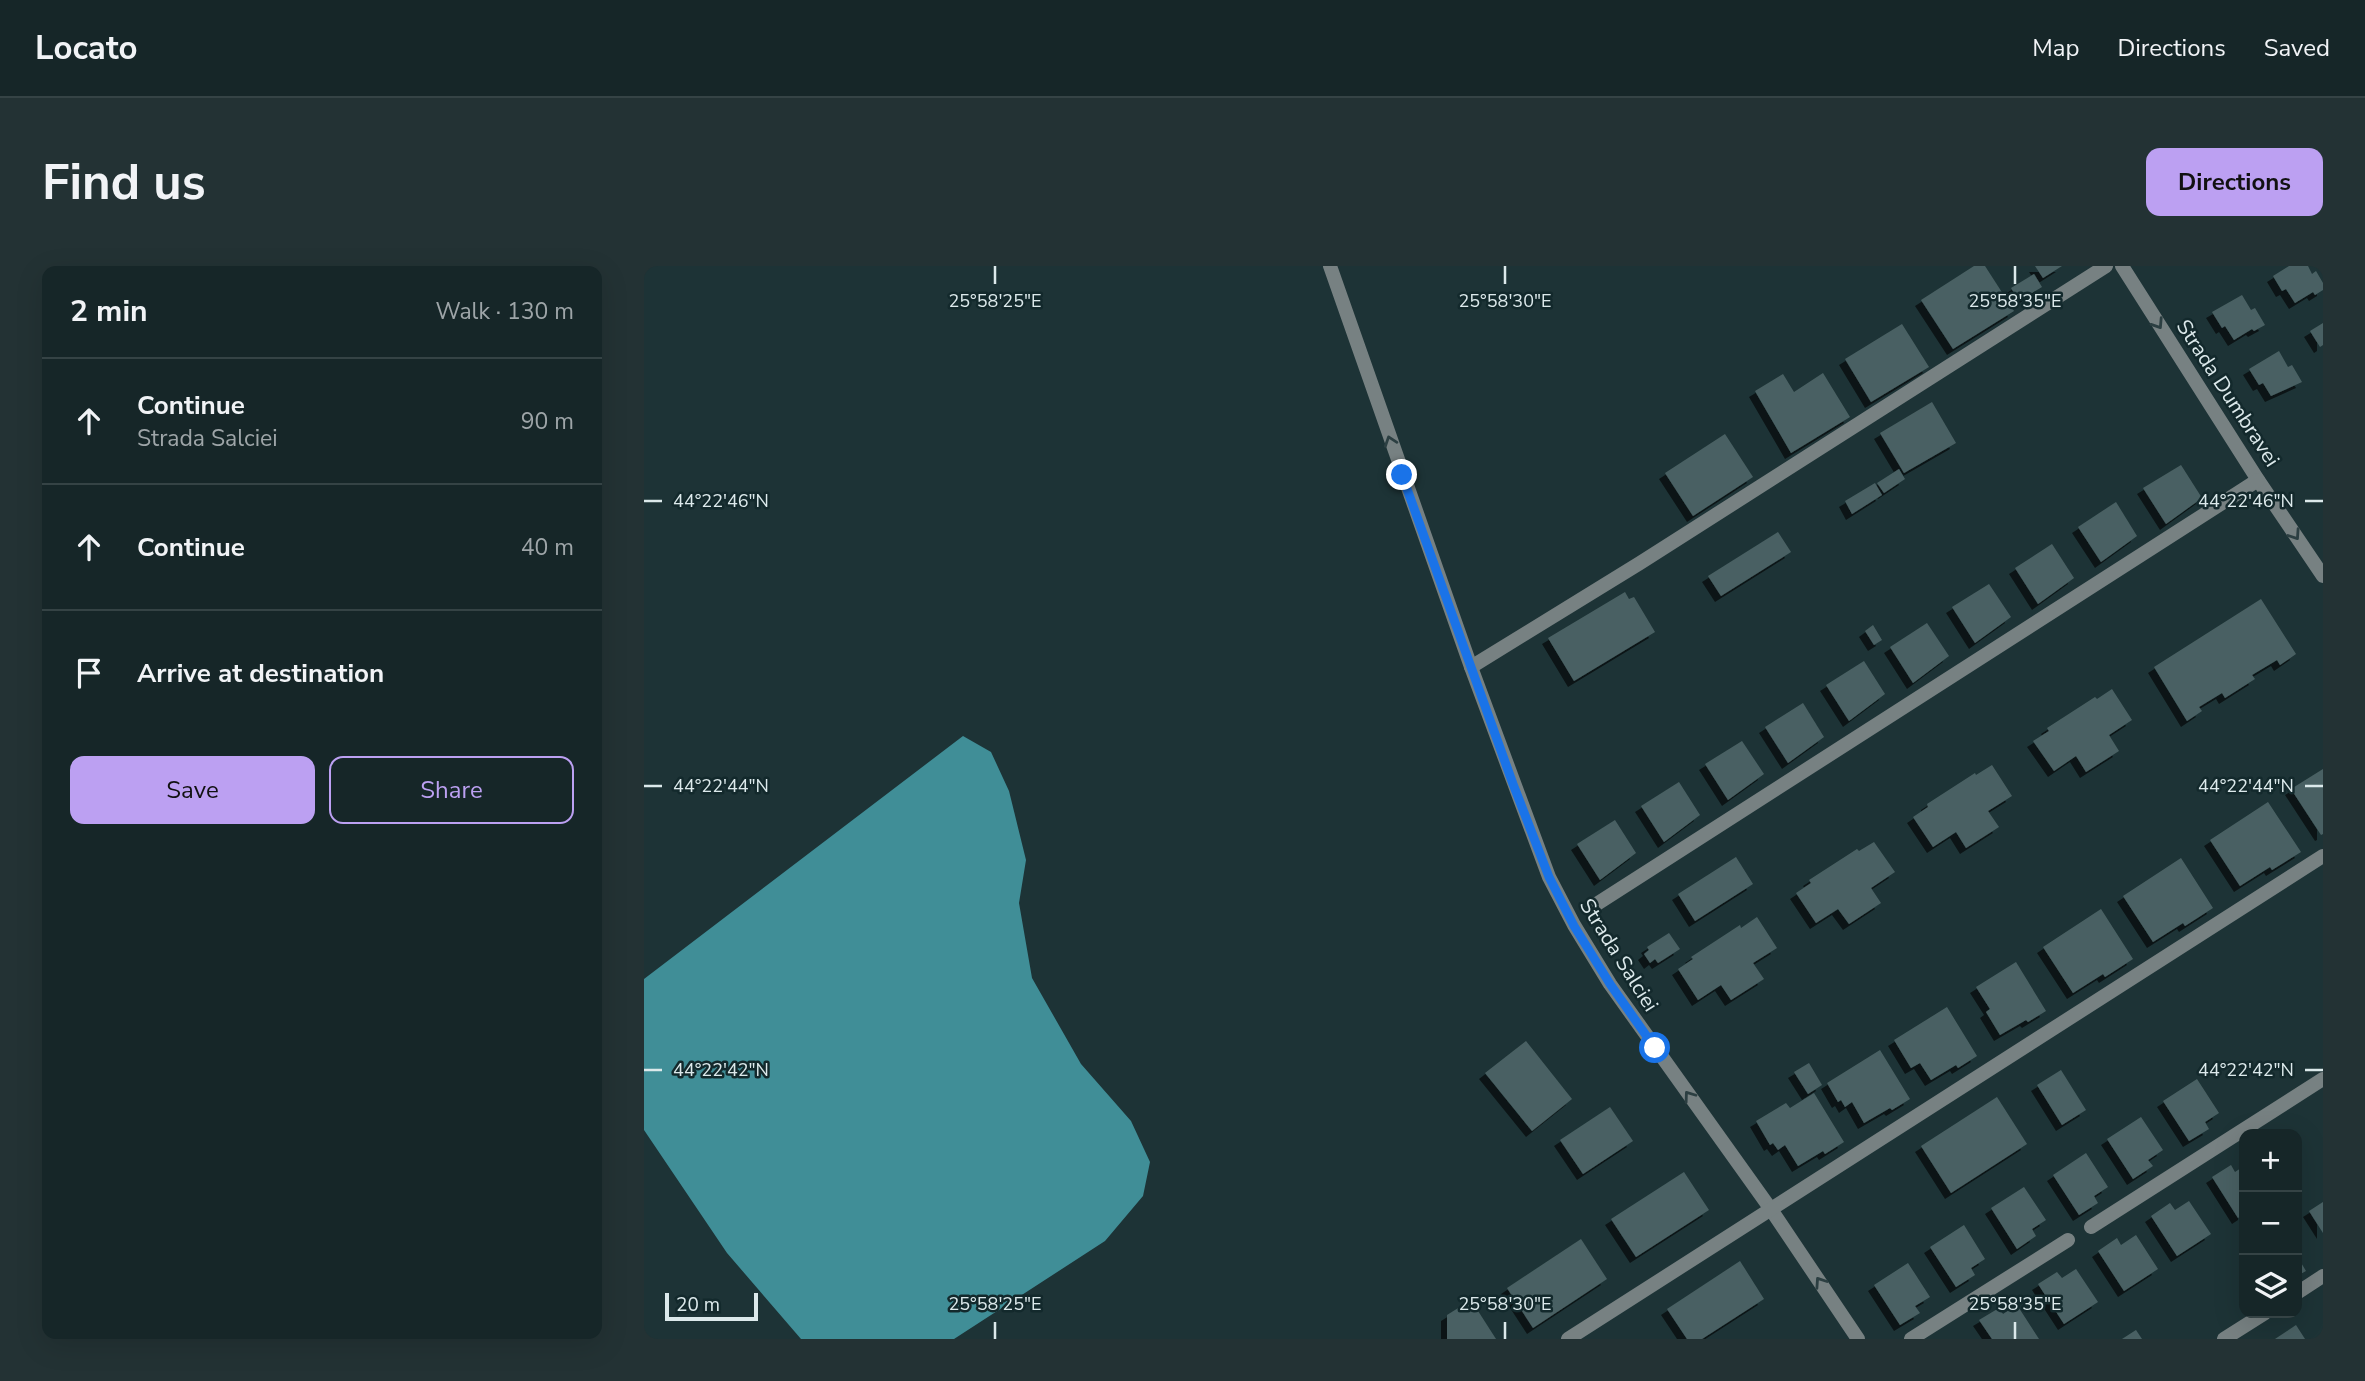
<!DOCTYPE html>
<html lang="en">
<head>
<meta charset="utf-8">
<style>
	:root { --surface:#162628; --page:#233234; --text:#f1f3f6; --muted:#9ea5a8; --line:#354345; --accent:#bca0f2 }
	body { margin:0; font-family:"Nunito Sans",sans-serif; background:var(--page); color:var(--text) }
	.controls { position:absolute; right:21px; bottom:21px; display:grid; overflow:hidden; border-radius:14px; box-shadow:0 7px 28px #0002 }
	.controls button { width:63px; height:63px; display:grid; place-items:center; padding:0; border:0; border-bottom:2px solid var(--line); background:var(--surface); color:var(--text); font:35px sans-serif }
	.scale { position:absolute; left:21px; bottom:18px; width:93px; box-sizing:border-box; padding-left:7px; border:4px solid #dce9eb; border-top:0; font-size:19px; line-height:24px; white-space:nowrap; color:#dce9eb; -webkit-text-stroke:5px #13292c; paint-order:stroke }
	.stop { position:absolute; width:21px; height:21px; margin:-16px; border:5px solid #1a73e8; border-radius:50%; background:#fff }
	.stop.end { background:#1a73e8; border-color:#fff; box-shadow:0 2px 7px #0008 }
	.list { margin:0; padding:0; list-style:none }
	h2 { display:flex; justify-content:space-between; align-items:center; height:91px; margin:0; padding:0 28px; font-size:30px }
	h2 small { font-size:23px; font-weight:400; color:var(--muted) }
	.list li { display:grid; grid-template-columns:46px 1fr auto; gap:21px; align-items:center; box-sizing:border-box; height:126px; padding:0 28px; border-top:2px solid var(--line) }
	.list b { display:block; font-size:26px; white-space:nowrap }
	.list p { margin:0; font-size:23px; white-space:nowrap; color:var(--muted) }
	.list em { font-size:23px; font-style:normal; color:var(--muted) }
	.actions { display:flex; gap:14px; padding:21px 28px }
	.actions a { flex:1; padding:16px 0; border:2px solid var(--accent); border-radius:14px; text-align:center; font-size:24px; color:var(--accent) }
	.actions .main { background:var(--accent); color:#111 }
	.icon { flex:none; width:38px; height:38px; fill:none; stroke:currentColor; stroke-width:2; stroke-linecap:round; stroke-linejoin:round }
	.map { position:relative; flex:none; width:1679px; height:1073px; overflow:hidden; border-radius:14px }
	header { display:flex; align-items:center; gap:42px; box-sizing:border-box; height:98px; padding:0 35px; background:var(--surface); border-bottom:2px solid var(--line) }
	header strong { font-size:33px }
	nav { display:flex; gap:38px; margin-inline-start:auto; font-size:24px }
	.intro { display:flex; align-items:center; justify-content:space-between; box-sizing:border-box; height:168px; padding:0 42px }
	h1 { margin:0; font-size:49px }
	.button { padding:18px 32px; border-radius:14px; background:var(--accent); color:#111; font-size:24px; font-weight:700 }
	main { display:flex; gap:42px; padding:0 42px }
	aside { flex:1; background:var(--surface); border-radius:14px; box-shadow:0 7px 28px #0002 }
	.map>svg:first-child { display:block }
	.water { fill:#408e97 }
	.building { fill:#4a6163; filter:url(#shadow) }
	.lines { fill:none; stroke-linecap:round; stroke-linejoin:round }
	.minor { stroke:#778182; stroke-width:14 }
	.oneway { stroke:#2c3f42 }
	.route { stroke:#1a73e8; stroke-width:9 }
	.ticks { fill:none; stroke:#dce9eb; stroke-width:2.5 }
	.labels { text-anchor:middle; stroke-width:5; stroke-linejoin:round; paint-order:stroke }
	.street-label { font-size:21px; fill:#dce9eb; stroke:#13292c }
	.ticks-label { font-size:18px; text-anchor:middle; fill:#dce9eb; stroke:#13292c; stroke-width:5; stroke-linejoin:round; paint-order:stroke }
</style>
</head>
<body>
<header>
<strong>Locato</strong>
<nav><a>Map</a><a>Directions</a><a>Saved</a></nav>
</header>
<div class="intro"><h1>Find us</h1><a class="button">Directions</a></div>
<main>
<aside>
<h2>2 min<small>Walk · 130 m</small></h2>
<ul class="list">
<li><svg class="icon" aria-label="ahead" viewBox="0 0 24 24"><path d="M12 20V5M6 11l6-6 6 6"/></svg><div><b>Continue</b><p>Strada Salciei</p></div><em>90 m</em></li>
<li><svg class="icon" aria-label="ahead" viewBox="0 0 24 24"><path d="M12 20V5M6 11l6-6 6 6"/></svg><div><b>Continue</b></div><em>40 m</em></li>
<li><svg class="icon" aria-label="arrive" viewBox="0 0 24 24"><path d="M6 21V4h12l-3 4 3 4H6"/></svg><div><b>Arrive at destination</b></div></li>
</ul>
<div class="actions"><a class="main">Save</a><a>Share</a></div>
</aside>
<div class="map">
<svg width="1679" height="1073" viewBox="0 0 1679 1073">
	<defs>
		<filter id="shadow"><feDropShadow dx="-6" dy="6" stdDeviation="0" flood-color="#0009"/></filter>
	</defs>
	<rect width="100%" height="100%" fill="#1d3336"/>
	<path class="water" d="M319,470L347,486L365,525L382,594L375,637L388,712L437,798L487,855L506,896L499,930L461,975L310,1073H157L83,987L0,864V713Z"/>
	<g class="building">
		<path d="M1330,0H1341L1370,45L1309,83L1277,34Z"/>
		<path d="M1391,0H1418L1399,12Z"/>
		<path d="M1645,0H1664L1668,8L1672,5L1679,17V24L1671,29L1669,26L1651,37L1642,23L1638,25L1629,10Z"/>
		<path d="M1390,8L1398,21L1375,35L1367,22Z"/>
		<path d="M1598,29L1607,44L1611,42L1621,59L1610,65L1608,63L1590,74L1581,60L1578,62L1568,46Z"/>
		<path d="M1679,57V79L1676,81L1666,65Z"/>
		<path d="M1258,58L1285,101L1227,136L1201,93Z"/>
		<path d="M1635,85L1644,101L1648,99L1658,116L1627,130L1619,117L1615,119L1605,103Z"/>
		<path d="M1179,107L1206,151L1147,187L1111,125L1139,108L1150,126Z"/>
		<path d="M1288,136L1312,177L1260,207L1236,167Z"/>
		<path d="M1081,168L1109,211L1049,250L1021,207Z"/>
		<path d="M1537,199L1558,232L1522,258L1499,222Z"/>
		<path d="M1255,203L1261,213L1240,227L1233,217Z"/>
		<path d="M1231,217L1238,229L1208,248L1201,235Z"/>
		<path d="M1472,236L1493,270L1457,296L1434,261Z"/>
		<path d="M1134,266L1147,286L1077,330L1064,310Z"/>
		<path d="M1408,278L1430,312L1394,338L1371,302Z"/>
		<path d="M1345,318L1367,351L1331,377L1308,341Z"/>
		<path d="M981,326L985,333L990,331L1011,366L930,415L904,372Z"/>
		<path d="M1617,333L1652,388L1636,399L1633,394L1608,409L1611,413L1581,432L1578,427L1555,441L1558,445L1543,455L1510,401Z"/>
		<path d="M1283,357L1305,390L1269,417L1246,381Z"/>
		<path d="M1229,359L1238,374L1230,379L1221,365Z"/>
		<path d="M1220,395L1241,428L1205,455L1182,419Z"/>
		<path d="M1468,423L1488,454L1465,469L1475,485L1442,506L1432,490L1410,505L1389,475L1405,465L1403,462L1451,431L1453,433Z"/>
		<path d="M1159,437L1180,471L1144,497L1121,461Z"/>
		<path d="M1098,475L1120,508L1084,534L1061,498Z"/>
		<path d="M1348,499L1368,530L1344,545L1355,561L1322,582L1312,566L1289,581L1269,551L1284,541L1283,538L1331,507L1332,509Z"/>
		<path d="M1679,503V568L1677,569L1647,523Z"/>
		<path d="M1035,516L1056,549L1020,576L997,540Z"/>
		<path d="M1624,536L1657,586L1628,604L1626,601L1596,620L1566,574Z"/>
		<path d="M971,554L992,587L956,614L933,578Z"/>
		<path d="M1230,576L1251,606L1227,622L1237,637L1205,658L1194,643L1172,657L1152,627L1167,617L1165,614L1213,583L1215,585Z"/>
		<path d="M1092,591L1109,618L1051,655L1034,628Z"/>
		<path d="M1537,592L1569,642L1541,660L1539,657L1509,676L1479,630Z"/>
		<path d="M1457,643L1489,693L1461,711L1459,708L1429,727L1399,681Z"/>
		<path d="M1113,651L1133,682L1109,697L1120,713L1087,734L1077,719L1054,734L1034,703L1049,693L1047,691L1096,659L1097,662Z"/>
		<path d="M1025,667L1036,683L1014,697L1011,693L1006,697L1000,688L1005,684L1003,681Z"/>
		<path d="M1372,696L1402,745L1384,756L1382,754L1356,769L1342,746L1346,743L1332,721Z"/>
		<path d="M1303,741L1333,790L1314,802L1312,799L1287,814L1276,797L1267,802L1250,774Z"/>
		<path d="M882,775L928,833L888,865L841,807Z"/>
		<path d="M1236,784L1266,833L1248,844L1246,842L1220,857L1208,836L1201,841L1197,834L1194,836L1183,817Z"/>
		<path d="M1165,797L1178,819L1164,828L1150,806Z"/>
		<path d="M1417,804L1442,844L1418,859L1393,819Z"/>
		<path d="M1553,813L1575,847L1561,856L1565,863L1545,875L1519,835Z"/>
		<path d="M1170,827L1200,876L1181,888L1179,885L1154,900L1141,879L1134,884L1129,877L1126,879L1112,855L1142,837L1146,842Z"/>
		<path d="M1353,831L1383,878L1307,927L1277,880Z"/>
		<path d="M966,841L989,875L939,908L916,874Z"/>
		<path d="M1497,851L1519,884L1504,894L1509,900L1489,913L1463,873Z"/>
		<path d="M1442,887L1464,921L1450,930L1454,937L1435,949L1409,909Z"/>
		<path d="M1587,899L1591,906L1600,900V948L1594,952L1568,911Z"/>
		<path d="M1040,906L1065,944L992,991L967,953Z"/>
		<path d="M1380,921L1402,954L1388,963L1392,970L1373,983L1347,942Z"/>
		<path d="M1545,935L1567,968L1533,990L1507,950L1526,937L1531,944Z"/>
		<path d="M1679,936V967L1665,945Z"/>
		<path d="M1320,959L1341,993L1327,1002L1331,1009L1312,1021L1286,981Z"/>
		<path d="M1492,969L1514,1003L1480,1025L1454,985L1473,972L1477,979Z"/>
		<path d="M937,973L963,1013L889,1062L863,1022Z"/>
		<path d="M1653,990L1662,1005L1653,1010Z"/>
		<path d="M1096,995L1120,1033L1058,1073H1043L1023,1043Z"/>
		<path d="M1264,997L1286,1031L1271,1040L1276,1047L1256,1059L1230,1019Z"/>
		<path d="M1432,1003L1454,1036L1420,1058L1394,1018L1413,1006L1418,1012Z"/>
		<path d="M827,1034L852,1073H803V1049Z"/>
		<path d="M1373,1039L1395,1073H1348L1335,1054L1355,1042L1359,1048Z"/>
		<path d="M1652,1059L1661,1073H1631Z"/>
		<path d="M1492,1064L1498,1073H1478Z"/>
	</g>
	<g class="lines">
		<g class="minor">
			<path d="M686,0L827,401L905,611L930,659L966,718L1126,942L1214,1073"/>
			<path d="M1478,0L1614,214L1679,310"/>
			<path d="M827,401L996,297L1462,0"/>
			<path d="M948,641L1614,214"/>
			<path d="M1447,961L1679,813"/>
			<path d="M1653,1027L1679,1010"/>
			<path d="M924,1073L1679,590"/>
			<path d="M1267,1073L1424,974"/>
			<path d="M1580,1073L1621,1047"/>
		</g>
	</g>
	<defs><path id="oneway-chevron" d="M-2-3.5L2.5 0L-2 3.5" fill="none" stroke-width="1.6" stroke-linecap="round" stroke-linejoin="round" transform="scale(1.75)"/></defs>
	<g class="oneway">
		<use href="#oneway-chevron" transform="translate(1514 58) rotate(57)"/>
		<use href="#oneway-chevron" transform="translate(746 175) rotate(-109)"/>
		<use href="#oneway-chevron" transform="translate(1651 269) rotate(56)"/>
		<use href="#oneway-chevron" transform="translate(1045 830) rotate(-126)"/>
		<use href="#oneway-chevron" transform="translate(1176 1016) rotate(-124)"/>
	</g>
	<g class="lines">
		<path class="route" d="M758,209L869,518L905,611L930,660L966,718L1011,782"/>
	</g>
	<path class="ticks" d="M351,0V18M861,0V18M1371,0V18M0,235H18M1661,235H1679M0,520H18M1661,520H1679M0,804H18M1661,804H1679M351,1056V1073M861,1056V1073M1371,1056V1073"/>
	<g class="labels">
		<g class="street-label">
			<text transform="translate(1584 127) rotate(57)" y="7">Strada Dumbravei</text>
			<text transform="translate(975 689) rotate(58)" y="7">Strada Salciei</text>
		</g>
	</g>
	<g class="ticks-label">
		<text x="351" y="41">25°58'25"E</text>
		<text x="861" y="41">25°58'30"E</text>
		<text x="1371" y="41">25°58'35"E</text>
		<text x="77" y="241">44°22'46"N</text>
		<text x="1602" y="241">44°22'46"N</text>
		<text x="77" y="526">44°22'44"N</text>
		<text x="1602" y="526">44°22'44"N</text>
		<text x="77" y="810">44°22'42"N</text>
		<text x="1602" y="810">44°22'42"N</text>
		<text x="351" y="1044">25°58'25"E</text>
		<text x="861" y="1044">25°58'30"E</text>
		<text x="1371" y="1044">25°58'35"E</text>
	</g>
</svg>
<div class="controls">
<button>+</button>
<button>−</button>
<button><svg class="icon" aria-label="layers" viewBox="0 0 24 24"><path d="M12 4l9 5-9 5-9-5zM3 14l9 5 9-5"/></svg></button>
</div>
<div class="scale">20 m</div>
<div class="stop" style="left:1011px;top:782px"></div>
<div class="stop end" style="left:758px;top:209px"></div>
</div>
</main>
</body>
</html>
